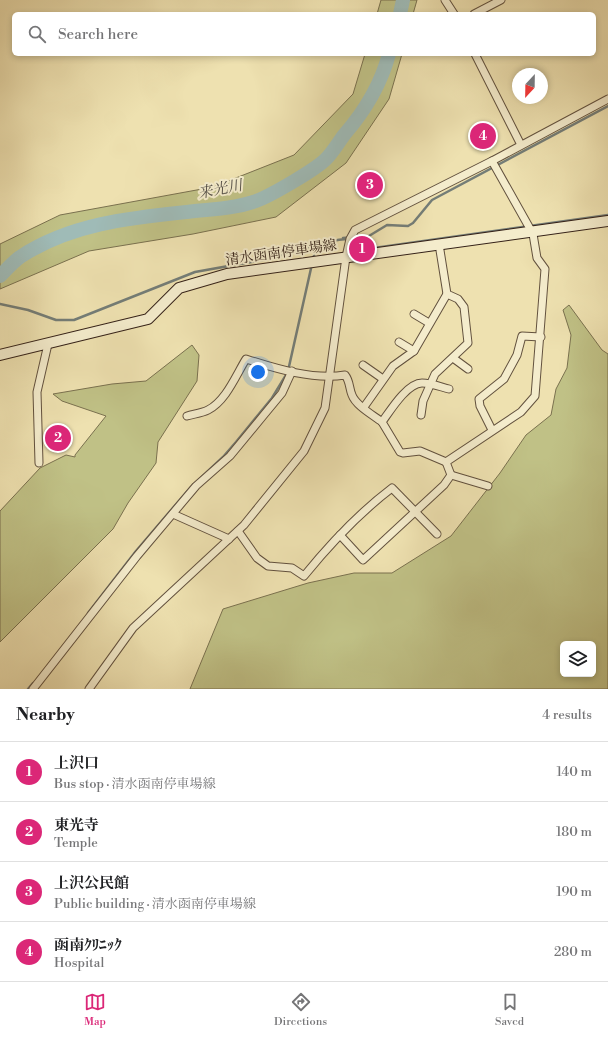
<!DOCTYPE html>
<html lang="en">
<head>
<meta charset="utf-8">
<style>
	:root { --surface:#fff; --page:#f2f2f2; --text:#202124; --muted:#757577; --line:#e0e0e0; --accent:#db2777 }
	body { margin:0; font-family:"Libre Bodoni","Noto Serif JP",serif; background:var(--page); color:var(--text) }
	.controls { position:absolute; right:12px; bottom:12px; display:grid; overflow:hidden; border-radius:6px; box-shadow:0 2px 6px #0003 }
	.controls button { width:36px; height:36px; display:grid; place-items:center; padding:0; border:0; border-bottom:1px solid var(--line); background:var(--surface); color:var(--text); font:20px sans-serif }
	.compass { position:absolute; left:512px; top:68px; width:36px; height:36px; border-radius:50%; background:var(--surface); box-shadow:0 2px 6px #0003; rotate:202deg }
	.you { position:absolute; left:258px; top:372px; width:14px; height:14px; margin:-10px; border:3px solid #fff; border-radius:50%; background:#1a73e8; box-shadow:0 0 0 6px #1a73e833 }
	.badge { display:grid; place-items:center; width:26px; height:26px; border-radius:50%; background:var(--accent); color:#fff; font-size:13px; font-weight:700 }
	.pin { position:absolute; translate:-50% -50%; border:2px solid #fff; box-shadow:0 1px 4px #0006 }
	.list { margin:0; padding:0; list-style:none }
	h2 { display:flex; justify-content:space-between; align-items:center; height:52px; margin:0; padding:0 16px; font-size:17px }
	h2 small { font-size:13px; font-weight:400; color:var(--muted) }
	.list li { display:grid; grid-template-columns:26px 1fr auto; gap:12px; align-items:center; box-sizing:border-box; height:60px; padding:0 16px; border-top:1px solid var(--line) }
	.list b { display:block; font-size:15px; white-space:nowrap }
	.list p { margin:0; font-size:13px; white-space:nowrap; color:var(--muted) }
	.list em { font-size:13px; font-style:normal; color:var(--muted) }
	.icon { flex:none; width:22px; height:22px; fill:none; stroke:currentColor; stroke-width:2; stroke-linecap:round; stroke-linejoin:round }
	.map { position:relative; flex:none; width:608px; height:689px; overflow:hidden }
	.search { position:absolute; background:var(--surface); box-shadow:0 2px 6px #0003; left:12px; right:12px; top:12px; height:44px; display:flex; align-items:center; gap:10px; box-sizing:border-box; padding:0 14px; border-radius:6px; color:var(--muted); font-size:15px }
	.sheet { height:292px; background:var(--surface) }
	nav { display:flex; justify-content:space-around; align-items:center; box-sizing:border-box; height:56px; border-top:1px solid var(--line); background:var(--surface); font-size:11px; color:var(--muted) }
	nav a { display:grid; justify-items:center; gap:2px }
	nav .on { color:var(--accent) }
	.map>svg:first-child { display:block }
	.green { fill:#c0c186; stroke:#7a714f; fill-rule:evenodd }
	.lines { fill:none; stroke-linecap:round; stroke-linejoin:round }
	.stream { stroke:#747d77; stroke-width:2.5 }
	.river { stroke:#9fbbb7; stroke-width:14 }
	.minor-casing { stroke:#62513e; stroke-width:9 }
	.secondary-casing { stroke:#342118; stroke-width:12 }
	.minor { stroke:#f4eccc; stroke-width:7 }
	.secondary { stroke:#f4eccc; stroke-width:10 }
	.labels { text-anchor:middle; stroke-width:4; stroke-linejoin:round; paint-order:stroke }
	.street-label { font-size:14px; fill:#342118; stroke:#f4eccc }
	.water-label { font-size:15px; font-style:italic; fill:#544f48; stroke:#f4eccc }
</style>
</head>
<body>
<div class="map">
<svg width="608" height="689" viewBox="0 0 608 689">
	<rect width="100%" height="100%" fill="#eee1b0"/>
	<filter id="stains"><feTurbulence type="fractalNoise" baseFrequency=".005" numOctaves="4"/><feColorMatrix values="0 0 0 0 .2 0 0 0 0 .09 0 0 0 0 .02 0 0 0 .5 -.17"/></filter>
	<radialGradient id="worn" r=".72"><stop offset=".6" stop-color="#630" stop-opacity="0"/><stop offset="1" stop-color="#630" stop-opacity=".3"/></radialGradient>
	<g class="green">
		<path d="M381,0H417L413,14H377Z"/>
		<path d="M365,54H402L389,99L346,163L276,217L193,234L89,251L0,289V244L60,215L213,187L294,155L353,94Z"/>
		<path d="M569,305L602,350L608,354V689H190L223,609L308,583L354,573H392L451,536L500,473L526,435L551,415L556,389L567,368L571,335L563,310ZM563,644H593V674H563Z"/>
		<path d="M192,345L199,355L197,381L158,442L156,463L128,503L113,529L0,642V511L40,468L66,455L75,457V455L106,416L62,401L53,394L112,384L146,381Z"/>
	</g>
	<g class="lines">
		<g class="stream">
			<path d="M343,238L354,237L364,239L387,225L408,226L413,223L432,200L608,106"/>
			<path d="M313,259L317,246C328,243 342,236 354,241C362,244 365,248 374,248L608,215"/>
			<path d="M0,304L28,310L56,320H74L195,272L268,259L319,244"/>
			<path d="M288,371L312,264"/>
			<path d="M88,613L136,551L190,488L223,457L236,442L272,398L286,375"/>
			<path d="M28,689L33,683"/>
		</g>
		<g class="river">
			<path d="M400,14L403,0"/>
			<path d="M0,276C6,270 13,262 20,257C70,224 129,218 187,212C210,209 234,209 256,201C270,196 315,170 326,159C333,152 338,143 344,135C364,112 381,84 389,54"/>
		</g>
		<g class="minor-casing">
			<g id="minor">
				<path d="M445,0L454,14"/>
				<path d="M474,14L501,0"/>
				<path d="M475,54L521,145"/>
				<path d="M414,314L429,323"/>
				<path d="M399,342L414,351"/>
				<path d="M453,358L468,369"/>
				<path d="M363,365L383,379"/>
				<path d="M364,407L393,366L414,351L447,294"/>
				<path d="M421,415L423,401L435,374L468,343L464,307L458,299L447,294L439,244"/>
				<path d="M187,416C194,414 202,413 208,410C226,401 236,375 246,359C277,369 313,380 345,375C350,381 349,388 352,395C356,406 373,415 382,422"/>
				<path d="M492,430L480,406L479,399L504,379L517,355L522,336L541,337"/>
				<path d="M446,462L420,451L403,453L400,452L382,422C390,411 407,383 422,383C431,383 441,387 449,389"/>
				<path d="M39,463L37,392L48,344"/>
				<path d="M451,475L488,486"/>
				<path d="M173,514L229,539"/>
				<path d="M238,531L257,558L268,566L292,568L304,576C330,544 359,513 392,488L437,534"/>
				<path d="M340,535L363,560L444,485L451,475L446,462L521,412L535,396L545,269L537,258L533,234L492,161"/>
				<path d="M33,689L137,556L196,486L230,456L263,416L282,393L292,371"/>
				<path d="M89,689L133,628L244,525L304,451L325,408L346,257L350,239L355,230L492,161L608,99"/>
			</g>
		</g>
		<g class="secondary-casing">
			<path id="secondary" d="M0,355L148,319L179,288L227,274L608,221"/>
		</g>
		<use href="#minor" class="minor"/>
		<use href="#secondary" class="secondary"/>
	</g>
	<g class="labels">
		<g class="street-label">
			<text transform="translate(281 252) rotate(-8)" y="5">清水函南停車場線</text>
		</g>
		<g class="water-label">
			<text transform="translate(220 189) rotate(-11)" y="5">来光川</text>
		</g>
	</g>
	<rect width="100%" height="100%" filter="url(#stains)"/>
	<rect width="100%" height="100%" fill="url(#worn)"/>
</svg>
<div class="controls">
<button><svg class="icon" aria-label="layers" viewBox="0 0 24 24"><path d="M12 4l9 5-9 5-9-5zM3 14l9 5 9-5"/></svg></button>
</div>
<svg class="compass" viewBox="-18 -18 36 36"><path d="M0-13l5 13h-10z" fill="#e53935"/><path d="M0 13l5-13h-10z" fill="#757577"/></svg>
<div class="you"></div>
<div class="pin badge" style="left:362px;top:249px">1</div>
<div class="pin badge" style="left:58px;top:438px">2</div>
<div class="pin badge" style="left:370px;top:185px">3</div>
<div class="pin badge" style="left:483px;top:136px">4</div>
<div class="search"><svg class="icon" aria-label="search" viewBox="0 0 24 24"><circle cx="10" cy="10" r="6"/><path d="M15 15l6 6"/></svg>Search here</div>
</div>
<section class="sheet">
<h2>Nearby<small>4 results</small></h2>
<ul class="list">
<li><span class="badge">1</span><div><b>上沢口</b><p>Bus stop · 清水函南停車場線</p></div><em>140 m</em></li>
<li><span class="badge">2</span><div><b>東光寺</b><p>Temple</p></div><em>180 m</em></li>
<li><span class="badge">3</span><div><b>上沢公民館</b><p>Public building · 清水函南停車場線</p></div><em>190 m</em></li>
<li><span class="badge">4</span><div><b>函南ｸﾘﾆｯｸ</b><p>Hospital</p></div><em>280 m</em></li>
</ul>
</section>
<nav>
<a class="on"><svg class="icon" aria-label="map" viewBox="0 0 24 24"><path d="M3 6l6-2 6 2 6-2v14l-6 2-6-2-6 2zM9 4v14M15 6v14"/></svg>Map</a>
<a><svg class="icon" aria-label="directions" viewBox="0 0 24 24"><path d="M12 3l9 9-9 9-9-9zM9 14v-3h6M13 9l2 2-2 2"/></svg>Directions</a>
<a><svg class="icon" aria-label="saved" viewBox="0 0 24 24"><path d="M7 4h10v16l-5-4-5 4z"/></svg>Saved</a>
</nav>
</body>
</html>
